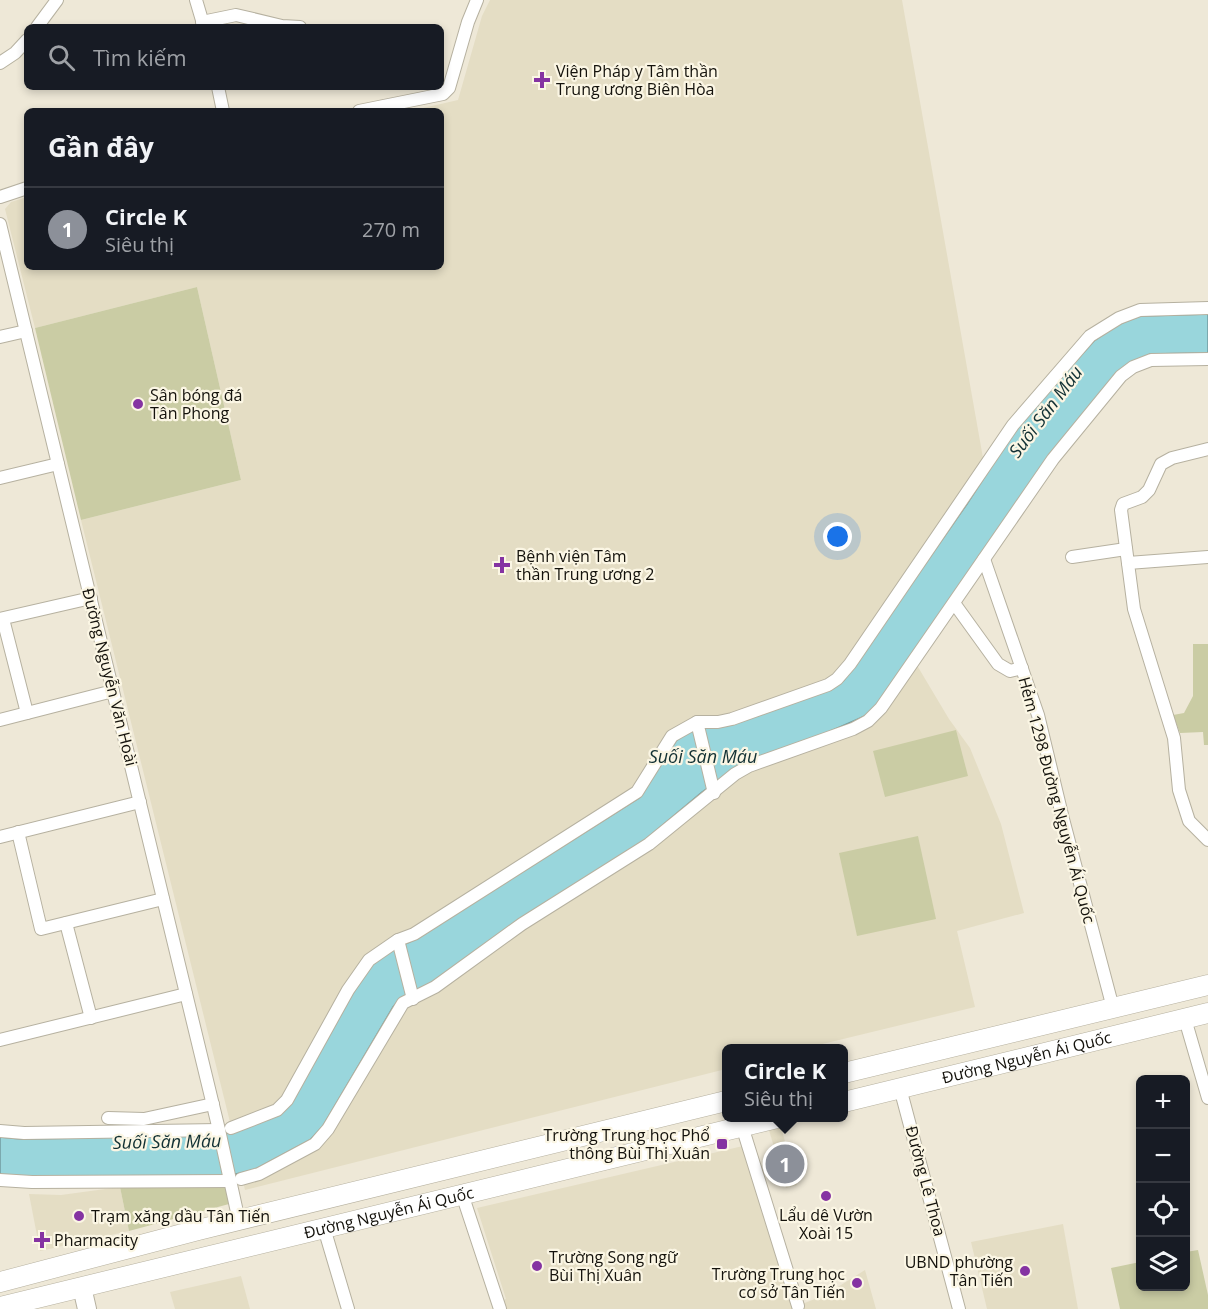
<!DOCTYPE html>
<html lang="vi">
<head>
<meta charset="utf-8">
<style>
	:root { --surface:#171b24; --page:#20242c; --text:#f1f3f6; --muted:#9ea1a6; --line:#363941; --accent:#8c9099 }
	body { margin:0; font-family:"Open Sans",sans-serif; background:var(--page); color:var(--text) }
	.controls { position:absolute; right:18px; bottom:18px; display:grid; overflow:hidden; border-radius:9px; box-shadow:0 3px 9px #0003 }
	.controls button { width:54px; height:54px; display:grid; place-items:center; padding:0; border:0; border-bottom:2px solid var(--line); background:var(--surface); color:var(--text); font:30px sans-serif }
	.you { position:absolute; left:838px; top:537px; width:21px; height:21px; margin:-15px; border:4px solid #fff; border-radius:50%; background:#1a73e8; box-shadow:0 0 0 9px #1a73e833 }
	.badge { display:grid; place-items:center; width:39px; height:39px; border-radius:50%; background:var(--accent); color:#fff; font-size:20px; font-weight:700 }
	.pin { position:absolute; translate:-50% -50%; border:3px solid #fff; box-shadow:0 2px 6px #0006 }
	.popup { position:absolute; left:722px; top:1044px; width:126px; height:78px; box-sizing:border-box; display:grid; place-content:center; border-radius:9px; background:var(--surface); filter:drop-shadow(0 2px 4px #0005); font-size:20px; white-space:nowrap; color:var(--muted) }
	.popup b { font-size:22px; color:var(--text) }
	.popup::after { content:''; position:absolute; left:50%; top:100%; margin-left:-12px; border:12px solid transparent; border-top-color:var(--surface) }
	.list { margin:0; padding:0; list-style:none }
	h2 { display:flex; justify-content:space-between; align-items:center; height:78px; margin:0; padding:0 24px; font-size:26px }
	h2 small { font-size:20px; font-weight:400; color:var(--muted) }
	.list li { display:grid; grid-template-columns:39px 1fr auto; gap:18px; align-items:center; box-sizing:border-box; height:84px; padding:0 24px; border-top:2px solid var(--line) }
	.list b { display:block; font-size:22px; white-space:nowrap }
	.list p { margin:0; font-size:20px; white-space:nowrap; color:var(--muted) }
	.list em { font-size:20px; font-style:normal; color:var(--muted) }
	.icon { flex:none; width:33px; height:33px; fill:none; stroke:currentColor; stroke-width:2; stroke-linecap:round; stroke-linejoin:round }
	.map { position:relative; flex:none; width:1208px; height:1309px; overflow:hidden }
	.search { position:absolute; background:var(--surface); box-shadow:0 3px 9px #0003; left:24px; top:24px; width:420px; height:66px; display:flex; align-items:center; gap:15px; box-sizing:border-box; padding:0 21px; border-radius:9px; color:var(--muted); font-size:22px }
	.panel { position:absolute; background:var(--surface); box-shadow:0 3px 9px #0003; left:24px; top:108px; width:420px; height:162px; border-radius:9px }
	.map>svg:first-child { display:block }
	.built { fill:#e4ddc4 }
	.green { fill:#cacca4 }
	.water { fill:#99d6dc; stroke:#719b9e; stroke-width:1.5 }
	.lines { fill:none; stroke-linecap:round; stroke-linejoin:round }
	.street-casing { stroke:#b6b1a0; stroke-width:14 }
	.secondary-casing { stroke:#b6b1a0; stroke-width:20 }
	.primary-casing { stroke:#b6b1a0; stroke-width:21 }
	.street { stroke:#fff; stroke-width:12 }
	.secondary { stroke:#fff; stroke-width:18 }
	.primary { stroke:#fff; stroke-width:20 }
	.poi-dot { fill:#8533a2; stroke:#fbf6e4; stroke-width:2 }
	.labels { text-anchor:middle; stroke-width:4.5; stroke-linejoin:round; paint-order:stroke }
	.poi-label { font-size:16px; fill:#14120c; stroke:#fbf6e4; text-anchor:start }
	.street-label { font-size:16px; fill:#14120c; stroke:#fbf6e4 }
	.water-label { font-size:18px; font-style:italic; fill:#123134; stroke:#fbf6e4 }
</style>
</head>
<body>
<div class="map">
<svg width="1208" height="1309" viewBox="0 0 1208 1309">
	<rect width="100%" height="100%" fill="#eee8d7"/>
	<g class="built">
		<path d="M490,0H902L983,458L887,600L918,667L949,719L970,748L1001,824L1024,913L957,931L975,1007L806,1048H726V1069L245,1190L229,1118L81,520L241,480L197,287L35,328L5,209L11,202L27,197V267H441V111H410L458,100L482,16Z"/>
		<path d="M781,1127L797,1185L786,1188L769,1130Z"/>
		<path d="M743,1146L792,1308L825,1295L865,1270L876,1309H502L500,1301L506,1299L477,1208Z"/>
		<path d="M120,1187L129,1231L40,1251L29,1194L61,1195Z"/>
		<path d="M1063,1224L1078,1309H987L971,1242Z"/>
		<path d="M241,1276L250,1309H175L170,1292Z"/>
	</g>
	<g class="green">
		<path d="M197,287L241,480L81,520L35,328Z"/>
		<path d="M1193,644H1208V745H1204L1203,732L1180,733L1173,715L1184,713L1193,696Z"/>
		<path d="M956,730L968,776L885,797L873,751Z"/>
		<path d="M918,836L936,919L857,936L839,853Z"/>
		<path d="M120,1187H226L229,1204L129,1231Z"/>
		<path d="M1198,1250L1208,1295V1309H1120L1111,1268L1140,1262V1286H1186V1252Z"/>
	</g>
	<path class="water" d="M1208,314V353L1150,354L1117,372L1048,457L877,704L865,716L721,779L702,792L646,839L432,983L400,999L393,1007L323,1126L310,1140L256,1169L241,1173L223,1176H29L0,1175V1137L21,1139L84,1138L233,1133L280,1114L291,1104L353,993L373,963L396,948L416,939L639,798L676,741L689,731L832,689L844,680L967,504L1018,425L1094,341L1117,325L1140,316Z"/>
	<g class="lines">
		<g class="street-casing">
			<g id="street">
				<path d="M196,0L204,27"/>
				<path d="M202,22L236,15L282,26L300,27"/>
				<path d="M37,27L57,0"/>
				<path d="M0,63L15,53L27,40"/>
				<path d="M218,87L223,111"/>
				<path d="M359,111L443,94L449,88L468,22L477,0"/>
				<path d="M0,197L27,188"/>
				<path d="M0,224L219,1130L239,1221"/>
				<path d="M0,337L26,331"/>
				<path d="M1208,449L1172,458L1161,464L1149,490L1142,497L1123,504L1121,510L1134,609L1174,738L1179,790L1189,821L1208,840"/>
				<path d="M0,478L58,464"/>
				<path d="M1072,557L1126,549"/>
				<path d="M984,559L1038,715L1063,819L1113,1008"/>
				<path d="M1128,563L1208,557"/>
				<path d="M954,603L998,664L1010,671L1022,668"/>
				<path d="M0,619L91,598"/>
				<path d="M3,619L27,713"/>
				<path d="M0,720L113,691"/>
				<path d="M697,722L714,793"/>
				<path d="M18,832L41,929L163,899"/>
				<path d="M0,837L140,802"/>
				<path d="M66,923L91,1018"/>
				<path d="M398,940L413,999"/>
				<path d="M1185,1019L1208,1098"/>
				<path d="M0,1040L186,994"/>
				<path d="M900,1088L959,1309"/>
				<path d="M108,1118L144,1119L213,1104"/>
				<path d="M742,1126L798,1306"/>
				<path d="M231,1128L277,1110L287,1100L348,990L369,960L398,940L414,934L637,792L672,736L697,722H718L732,719L828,685L837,679L850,664L1013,425L1090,336L1119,318L1140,310L1208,308"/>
				<path d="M0,1131L24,1133L219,1130"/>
				<path d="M241,1179L259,1174L315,1144L328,1129L403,1003L435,987L522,924L649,844L735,774L749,766L853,729L868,721L881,708L1053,459L1121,376L1133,367L1151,360L1208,359"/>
				<path d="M0,1180L32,1182L230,1181"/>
				<path d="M462,1194L500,1309"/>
				<path d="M324,1228L348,1309"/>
			</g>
		</g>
		<g class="secondary-casing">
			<path id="secondary" d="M82,1287L87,1309"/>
		</g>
		<g class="primary-casing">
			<g id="primary">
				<path d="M844,1073L1208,985"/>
				<path id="s1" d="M844,1102L1208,1013"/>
				<path d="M0,1282L198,1230L726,1101"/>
				<path id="s2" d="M0,1307L777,1118"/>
			</g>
		</g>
		<use href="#street" class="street"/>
		<use href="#secondary" class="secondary"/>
		<use href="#primary" class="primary"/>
	</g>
	<g class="poi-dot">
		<path d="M539 71h6v6h6v6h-6v6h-6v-6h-6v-6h6z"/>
		<circle cx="138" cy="404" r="6"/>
		<path d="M499 556h6v6h6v6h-6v6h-6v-6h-6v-6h6z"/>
		<rect x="716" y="1138" width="12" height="12" rx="3"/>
		<circle cx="826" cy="1196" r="6"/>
		<circle cx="79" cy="1216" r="6"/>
		<path d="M39 1231h6v6h6v6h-6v6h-6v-6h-6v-6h6z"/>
		<circle cx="537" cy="1266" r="6"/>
		<circle cx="1025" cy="1271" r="6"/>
		<circle cx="857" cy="1283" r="6"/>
	</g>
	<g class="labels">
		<g class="poi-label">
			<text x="556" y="77">Viện Pháp y Tâm thần<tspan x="556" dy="18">Trung ương Biên Hòa</tspan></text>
			<text x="150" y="401">Sân bóng đá<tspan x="150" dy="18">Tân Phong</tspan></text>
			<text x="516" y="562">Bệnh viện Tâm<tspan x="516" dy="18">thần Trung ương 2</tspan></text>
			<text x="710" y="1141" text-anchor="end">Trường Trung học Phổ<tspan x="710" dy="18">thông Bùi Thị Xuân</tspan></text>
			<text x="826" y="1221" text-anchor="middle">Lẩu dê Vườn<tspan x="826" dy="18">Xoài 15</tspan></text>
			<text x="91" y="1222">Trạm xăng dầu Tân Tiến</text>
			<text x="54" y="1246">Pharmacity</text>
			<text x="549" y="1263">Trường Song ngữ<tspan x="549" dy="18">Bùi Thị Xuân</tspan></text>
			<text x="1013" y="1268" text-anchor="end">UBND phường<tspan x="1013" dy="18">Tân Tiến</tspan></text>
			<text x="845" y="1280" text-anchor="end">Trường Trung học<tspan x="845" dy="18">cơ sở Tân Tiến</tspan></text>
		</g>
		<g class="street-label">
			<text transform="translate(110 677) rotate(76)" y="6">Đường Nguyễn Văn Hoài</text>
			<text transform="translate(1057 800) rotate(75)" y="6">Hẻm 1298 Đường Nguyễn Ái Quốc</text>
			<text dy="6" stroke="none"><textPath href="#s1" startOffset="188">Đường Nguyễn Ái Quốc</textPath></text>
			<text transform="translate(926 1181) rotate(75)" y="6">Đường Lê Thoa</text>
			<text dy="6" stroke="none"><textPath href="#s2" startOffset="400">Đường Nguyễn Ái Quốc</textPath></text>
		</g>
		<g class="water-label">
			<text transform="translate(1046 412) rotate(-53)" y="6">Suối Săn Máu</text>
			<text x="703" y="763">Suối Săn Máu</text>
			<text transform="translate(167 1142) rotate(-1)" y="6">Suối Săn Máu</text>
		</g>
	</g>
</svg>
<div class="controls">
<button>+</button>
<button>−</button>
<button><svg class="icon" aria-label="locate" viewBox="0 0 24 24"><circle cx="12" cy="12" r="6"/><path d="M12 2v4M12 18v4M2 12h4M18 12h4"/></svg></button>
<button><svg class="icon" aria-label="layers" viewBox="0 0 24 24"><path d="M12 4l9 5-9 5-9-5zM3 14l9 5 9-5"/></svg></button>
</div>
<div class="you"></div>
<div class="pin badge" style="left:785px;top:1164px">1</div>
<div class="popup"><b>Circle K</b>Siêu thị</div>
<div class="search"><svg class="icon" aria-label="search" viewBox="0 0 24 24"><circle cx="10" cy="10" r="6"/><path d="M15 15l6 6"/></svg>Tìm kiếm</div>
<section class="panel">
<h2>Gần đây<small></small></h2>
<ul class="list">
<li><span class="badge">1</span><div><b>Circle K</b><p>Siêu thị</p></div><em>270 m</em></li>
</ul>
</section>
</div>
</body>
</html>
